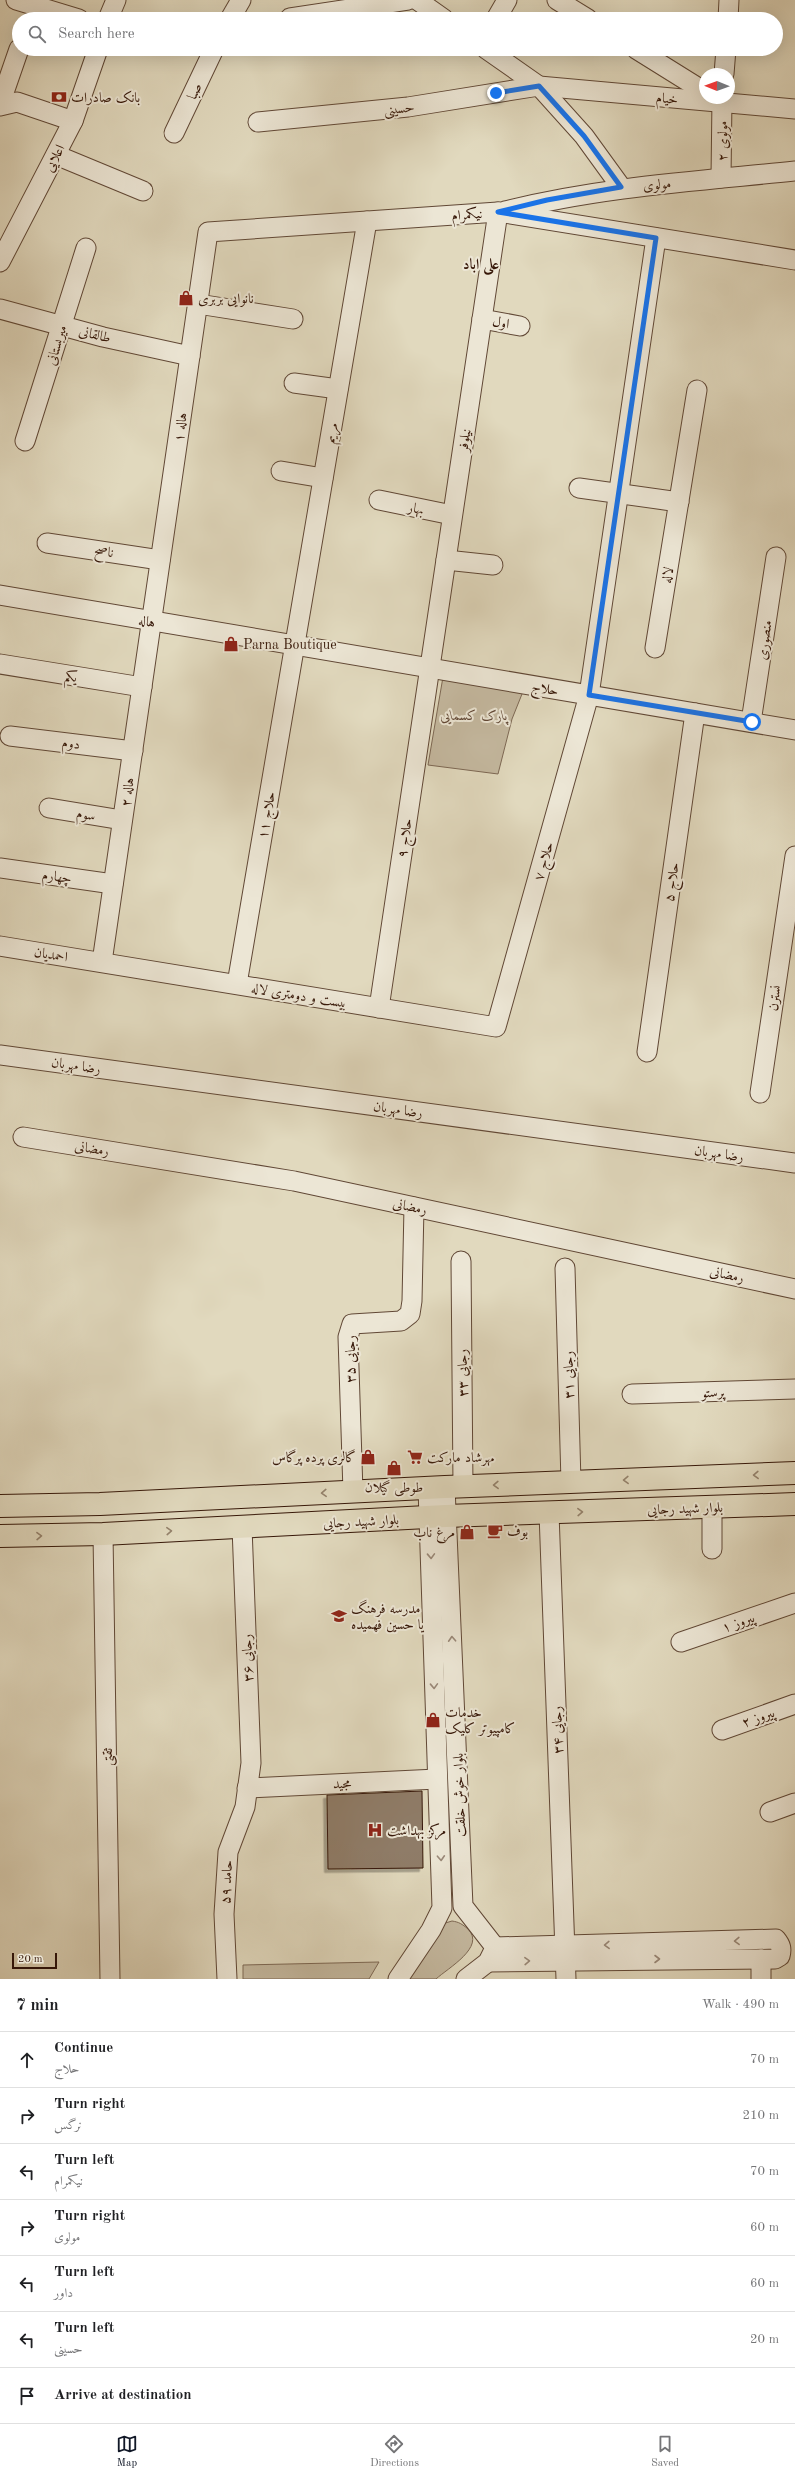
<!DOCTYPE html>
<html lang="en">
<head>
<meta charset="utf-8">
<style>
	:root { --surface:#fff; --page:#f6f6f6; --text:#202124; --muted:#757577; --line:#e0e0e0; --accent:#111827 }
	body { margin:0; font-family:"Old Standard TT",Amiri,serif; background:var(--page); color:var(--text) }
	.compass { position:absolute; left:699px; top:68px; width:36px; height:36px; border-radius:50%; background:var(--surface); box-shadow:0 4px 16px #0002; rotate:271deg }
	.scale { position:absolute; left:12px; bottom:10px; width:45px; box-sizing:border-box; padding-left:4px; border:2px solid #361708; border-top:0; font-size:11px; line-height:14px; white-space:nowrap; color:#361708; -webkit-text-stroke:3px #ece6d5; paint-order:stroke }
	.stop { position:absolute; width:12px; height:12px; margin:-9px; border:3px solid #1a73e8; border-radius:50%; background:#fff }
	.stop.end { background:#1a73e8; border-color:#fff; box-shadow:0 1px 4px #0008 }
	.list { margin:0; padding:0; list-style:none }
	h2 { display:flex; justify-content:space-between; align-items:center; height:52px; margin:0; padding:0 16px; font-size:17px }
	h2 small { font-size:13px; font-weight:400; color:var(--muted) }
	.list li { display:grid; grid-template-columns:26px 1fr auto; gap:12px; align-items:center; box-sizing:border-box; height:56px; padding:0 16px; border-top:1px solid var(--line) }
	.list b { display:block; font-size:15px; white-space:nowrap }
	.list p { margin:0; font-size:13px; white-space:nowrap; color:var(--muted) }
	.list em { font-size:13px; font-style:normal; color:var(--muted) }
	.icon { flex:none; width:22px; height:22px; fill:none; stroke:currentColor; stroke-width:2; stroke-linecap:round; stroke-linejoin:round }
	.map { position:relative; flex:none; width:795px; height:1979px; overflow:hidden }
	.search { position:absolute; background:var(--surface); box-shadow:0 4px 16px #0002; left:12px; right:12px; top:12px; height:44px; display:flex; align-items:center; gap:10px; box-sizing:border-box; padding:0 14px; border-radius:22px; color:var(--muted); font-size:15px }
	.sheet { height:444px; background:var(--surface) }
	nav { display:flex; justify-content:space-around; align-items:center; box-sizing:border-box; height:56px; border-top:1px solid var(--line); background:var(--surface); font-size:11px; color:var(--muted) }
	nav a { display:grid; justify-items:center; gap:2px }
	nav .on { color:var(--accent) }
	.map>svg:first-child { display:block }
	.green { fill:#c4b89f; stroke:#7d6854 }
	.building { fill:#8f7c67; stroke:#361708; filter:url(#shadow) }
	.lines { fill:none; stroke-linecap:round; stroke-linejoin:round }
	.minor-casing { stroke:#614836; stroke-width:21 }
	.major-casing { stroke:#361708; stroke-width:24 }
	.minor { stroke:#ece6d5; stroke-width:19 }
	.major { stroke:#e1d9be; stroke-width:22 }
	.oneway { stroke:#94826c }
	.oneway2 { stroke:#9a8979 }
	.route { stroke:#1a73e8; stroke-width:5 }
	.labels { text-anchor:middle; stroke-width:4; stroke-linejoin:round; paint-order:stroke }
	.street-label { font-size:14px; fill:#361708; stroke:#ece6d5 }
	.poi-label { font-size:14px; fill:#361708; stroke:#ece6d5; text-anchor:start }
	.park-label { font-size:14px; font-style:italic; fill:#614735; stroke:#ece6d5 }
	.neighbourhood-label { font-size:15px; font-weight:bold; fill:#361708; stroke:#ece6d5 }
</style>
</head>
<body>
<div class="map">
<svg width="795" height="1979" viewBox="0 0 795 1979">
	<defs>
		<filter id="shadow"><feDropShadow dx="-3.5" dy="3.5" stdDeviation="0" flood-color="#0004"/></filter>
	</defs>
	<rect width="100%" height="100%" fill="#e1d9be"/>
	<filter id="stains"><feTurbulence type="fractalNoise" baseFrequency=".005" numOctaves="4"/><feColorMatrix values="0 0 0 0 .2 0 0 0 0 .09 0 0 0 0 .02 0 0 0 .5 -.17"/></filter>
	<radialGradient id="worn" r=".72"><stop offset=".6" stop-color="#630" stop-opacity="0"/><stop offset="1" stop-color="#630" stop-opacity=".3"/></radialGradient>
	<g class="green">
		<path d="M444,671L526,684L512,719L498,774L428,765Z"/>
		<path d="M452,1921C459,1922 462,1924 468,1929C486,1947 448,1968 436,1979H406L442,1924Z"/>
		<path d="M379,1962L369,1979H243V1965Z"/>
	</g>
	<path class="building" d="M422,1791L423,1868L328,1869L327,1795Z"/>
	<g class="lines">
		<g class="minor-casing">
			<g id="minor">
				<path d="M16,0L79,19"/>
				<path d="M417,0L444,19"/>
				<path d="M557,0L588,19"/>
				<path d="M290,18L408,0"/>
				<path d="M108,19L116,0"/>
				<path d="M230,19L241,0"/>
				<path d="M496,19L507,0"/>
				<path d="M728,19L729,0"/>
				<path d="M486,49L539,86L584,136L621,187"/>
				<path d="M636,49L705,92"/>
				<path d="M724,74L726,49"/>
				<path d="M0,104L19,49"/>
				<path d="M0,106L17,102L73,121"/>
				<path d="M258,122L408,107L539,86L795,109"/>
				<path d="M174,133L214,49"/>
				<path d="M56,155L143,191"/>
				<path d="M721,178L722,98"/>
				<path d="M505,211C600,187 698,181 795,171"/>
				<path d="M0,262L73,121L98,49"/>
				<path d="M198,304L293,319"/>
				<path d="M0,309L103,337L190,356"/>
				<path d="M482,319L520,326"/>
				<path d="M294,383L338,389"/>
				<path d="M25,441L86,248"/>
				<path d="M281,471L323,478"/>
				<path d="M579,488L679,502"/>
				<path d="M379,500L452,515"/>
				<path d="M47,543L160,560"/>
				<path d="M446,560L493,565"/>
				<path d="M0,595L795,730"/>
				<path d="M655,648L697,390"/>
				<path d="M0,664L142,687"/>
				<path d="M751,722L776,557"/>
				<path d="M10,736L133,751"/>
				<path d="M49,808L122,820"/>
				<path d="M0,868L113,884"/>
				<path d="M0,946L496,1027L589,695L656,238"/>
				<path d="M102,962L208,232L498,212L795,260"/>
				<path d="M237,984L367,221"/>
				<path d="M379,1008L498,212"/>
				<path d="M647,1052L695,713"/>
				<path d="M0,1055L795,1163"/>
				<path d="M760,1093L795,856"/>
				<path d="M23,1137L294,1181L795,1289"/>
				<path d="M461,1261L463,1486"/>
				<path d="M565,1268L571,1482"/>
				<path d="M632,1394L795,1389"/>
				<path d="M445,1487L463,1906L495,1947"/>
				<path d="M353,1492L348,1337L352,1324L401,1321L410,1314L412,1301L414,1207"/>
				<path d="M712,1507V1549"/>
				<path d="M549,1513L566,1979"/>
				<path d="M103,1534L110,1979"/>
				<path d="M681,1642L795,1603"/>
				<path d="M722,1730L795,1704"/>
				<path d="M247,1788L437,1779"/>
				<path d="M770,1812L795,1803"/>
				<path d="M761,1959V1979"/>
				<path d="M488,1962L775,1959L780,1956C782,1949 781,1945 776,1939L495,1947"/>
				<path d="M227,1979L224,1914L228,1852L245,1807L251,1763L242,1527"/>
				<path d="M398,1979L431,1930L442,1908L428,1488"/>
				<path d="M466,1979L488,1962L494,1950"/>
			</g>
		</g>
		<g class="major-casing">
			<g id="major">
				<path d="M0,1506L100,1504L445,1487L795,1473"/>
				<path d="M0,1536L103,1534L446,1516L795,1504"/>
			</g>
		</g>
		<use href="#minor" class="minor"/>
		<use href="#major" class="major"/>
	</g>
	<defs><path id="oneway-chevron" d="M-2-3.5L2.5 0L-2 3.5" fill="none" stroke-width="1.6" stroke-linecap="round" stroke-linejoin="round"/></defs>
	<g class="oneway">
		<use href="#oneway-chevron" transform="translate(756 1475) rotate(178)"/>
		<use href="#oneway-chevron" transform="translate(626 1480) rotate(178)"/>
		<use href="#oneway-chevron" transform="translate(496 1485) rotate(178)"/>
		<use href="#oneway-chevron" transform="translate(324 1493) rotate(177)"/>
		<use href="#oneway-chevron" transform="translate(580 1512) rotate(-2)"/>
		<use href="#oneway-chevron" transform="translate(169 1531) rotate(-3)"/>
		<use href="#oneway-chevron" transform="translate(39 1536) rotate(-1)"/>
	</g>
	<g class="oneway2">
		<use href="#oneway-chevron" transform="translate(431 1556) rotate(88)"/>
		<use href="#oneway-chevron" transform="translate(452 1639) rotate(-93)"/>
		<use href="#oneway-chevron" transform="translate(434 1686) rotate(88)"/>
		<use href="#oneway-chevron" transform="translate(441 1858) rotate(87)"/>
		<use href="#oneway-chevron" transform="translate(737 1941) rotate(178)"/>
		<use href="#oneway-chevron" transform="translate(607 1945) rotate(178)"/>
		<use href="#oneway-chevron" transform="translate(657 1959)"/>
		<use href="#oneway-chevron" transform="translate(527 1961) rotate(-2)"/>
	</g>
	<g class="lines">
		<path class="route" d="M496,93L539,86L584,136L621,187L547,200L498,212L656,238L589,695L752,722"/>
	</g>
	<defs>
		<g id="bank-bare" transform="scale(1.2)"><path d="M-6-4H6V4H-6ZM0-2.3a2.3 2.3 0 1 0 0 4.6a2.3 2.3 0 1 0 0-4.6Z" fill="#8f2418" stroke="#ece6d5" stroke-width="2.5" paint-order="stroke"/></g>
		<g id="shop-bare" transform="scale(1.2)"><path d="M-5-2.5h2.3a2.7 3.5 0 0 1 5.4 0H5L5.5 6h-11ZM-1.5-2.5h3a1.5 2.3 0 0 0-3 0Z" fill="#8f2418" stroke="#ece6d5" stroke-width="2.5" paint-order="stroke"/></g>
		<g id="supermarket-bare" transform="scale(1.2)"><path d="M-6-5.5h2.5l.6 2H6L4.5 2H-2.5L-4.4-4H-6ZM-1.5 3.2a1.3 1.3 0 1 0 .1 0ZM3 3.2a1.3 1.3 0 1 0 .1 0Z" fill="#8f2418" stroke="#ece6d5" stroke-width="2.5" paint-order="stroke"/></g>
		<g id="cafe-bare" transform="scale(1.2)"><path d="M-5.5-4.5H6V0H3Q3 3.5 0 3.5H-2.5Q-5.5 3.5-5.5 0ZM3-3.2v2h1.7v-2ZM-6 4.5H4V6H-6Z" fill="#8f2418" stroke="#ece6d5" stroke-width="2.5" paint-order="stroke"/></g>
		<g id="school-bare" transform="scale(1.2)"><path d="M0-5L7-2L0 1L-7-2ZM-4 1L0 2.5L4 1V4Q0 6-4 4Z" fill="#8f2418" stroke="#ece6d5" stroke-width="2.5" paint-order="stroke"/></g>
		<g id="hospital-bare" transform="scale(1.2)"><path d="M-5-5h3v3.5h4V-5h3V5h-3V1.5h-4V5h-3Z" fill="#8f2418" stroke="#ece6d5" stroke-width="2.5" paint-order="stroke"/></g>
	</defs>
	<g fill-rule="evenodd">
		<use href="#bank-bare" x="59" y="97"/>
		<use href="#shop-bare" x="186" y="298"/>
		<use href="#shop-bare" x="231" y="644"/>
		<use href="#shop-bare" x="368" y="1457"/>
		<use href="#supermarket-bare" x="415" y="1457"/>
		<use href="#shop-bare" x="394" y="1468"/>
		<use href="#cafe-bare" x="495" y="1531"/>
		<use href="#shop-bare" x="467" y="1532"/>
		<use href="#school-bare" x="339" y="1616"/>
		<use href="#shop-bare" x="433" y="1720"/>
		<use href="#hospital-bare" x="375" y="1830"/>
	</g>
	<g class="labels">
		<g class="street-label">
			<text transform="translate(194 91) rotate(-65)" y="5">صبا</text>
			<text transform="translate(667 98) rotate(5)" y="5">خیام</text>
			<text transform="translate(399 108) rotate(-7)" y="5">حسینی</text>
			<text transform="translate(722 141) rotate(-90)" y="5">مولوی ۲</text>
			<text transform="translate(54 158) rotate(-63)" y="5">اعلایی</text>
			<text transform="translate(657 184) rotate(-5)" y="5">مولوی</text>
			<text transform="translate(467 214) rotate(-4)" y="5">نیکمرام</text>
			<text transform="translate(501 322) rotate(10)" y="5">اول</text>
			<text transform="translate(95 334) rotate(14)" y="5">طالقانی</text>
			<text transform="translate(56 345) rotate(-73)" y="5">میربستانی</text>
			<text transform="translate(180 427) rotate(-82)" y="5">هاله ۱</text>
			<text transform="translate(331 433) rotate(-80)" y="5">مریم</text>
			<text transform="translate(464 440) rotate(-81)" y="5">نیلوفر</text>
			<text transform="translate(416 508) rotate(12)" y="5">بهار</text>
			<text transform="translate(104 551) rotate(8)" y="5">ناصح</text>
			<text transform="translate(667 575) rotate(-81)" y="5">لاله</text>
			<text transform="translate(147 621) rotate(10)" y="5">هاله</text>
			<text transform="translate(764 640) rotate(-82)" y="5">منصوری</text>
			<text transform="translate(71 676) rotate(9)" y="5">یکم</text>
			<text transform="translate(545 688) rotate(10)" y="5">حلاج</text>
			<text transform="translate(71 743) rotate(7)" y="5">دوم</text>
			<text transform="translate(127 792) rotate(-82)" y="5">هاله ۲</text>
			<text transform="translate(86 814) rotate(10)" y="5">سوم</text>
			<text transform="translate(266 815) rotate(-80)" y="5">حلاج ۱۱</text>
			<text transform="translate(404 838) rotate(-82)" y="5">حلاج ۹</text>
			<text transform="translate(543 861) rotate(-74)" y="5">حلاج ۷</text>
			<text transform="translate(57 876) rotate(8)" y="5">چهارم</text>
			<text transform="translate(671 882) rotate(-82)" y="5">حلاج ۵</text>
			<text transform="translate(51 954) rotate(9)" y="5">احمدیان</text>
			<text transform="translate(299 995) rotate(9)" y="5">بیست و دومتری لاله</text>
			<text transform="translate(774 998) rotate(-82)" y="5">نسترن</text>
			<text transform="translate(76 1065) rotate(8)" y="5">رضا مهربان</text>
			<text transform="translate(398 1109) rotate(8)" y="5">رضا مهربان</text>
			<text transform="translate(92 1148) rotate(9)" y="5">رمضانی</text>
			<text transform="translate(719 1153) rotate(8)" y="5">رضا مهربان</text>
			<text transform="translate(410 1206) rotate(12)" y="5">رمضانی</text>
			<text transform="translate(727 1274) rotate(12)" y="5">رمضانی</text>
			<text transform="translate(350 1359) rotate(-90)" y="5">رجایی ۳۵</text>
			<text transform="translate(462 1373) rotate(-91)" y="5">رجایی ۳۳</text>
			<text transform="translate(568 1375) rotate(-91)" y="5">رجایی ۳۱</text>
			<text transform="translate(713 1392) rotate(-2)" y="5">پرستو</text>
			<text transform="translate(685 1508) rotate(-2)" y="5">بلوار شهید رجایی</text>
			<text transform="translate(361 1521) rotate(-3)" y="5">بلوار شهید رجایی</text>
			<text transform="translate(738 1622) rotate(-19)" y="5">پیروز ۱</text>
			<text transform="translate(247 1658) rotate(-92)" y="5">رجایی ۳۶</text>
			<text transform="translate(758 1717) rotate(-19)" y="5">پیروز ۲</text>
			<text transform="translate(557 1730) rotate(-92)" y="5">رجایی ۳۴</text>
			<text transform="translate(107 1757) rotate(-91)" y="5">ثقتی</text>
			<text transform="translate(342 1783) rotate(-3)" y="5">مجید</text>
			<text transform="translate(459 1795) rotate(-92)" y="5">بلوار خوش خلقت</text>
			<text transform="translate(226 1882) rotate(-87)" y="5">حامد ۵۹</text>
		</g>
		<g class="poi-label">
			<text x="71" y="102">بانک صادرات</text>
			<text x="198" y="303">نانوایی بربری</text>
			<text x="243" y="649">Parna Boutique</text>
			<text x="356" y="1462" text-anchor="end">گالری پرده پرگاس</text>
			<text x="427" y="1462">مهرشاد مارکت</text>
			<text x="394" y="1492" text-anchor="middle">طوطی گیلان</text>
			<text x="507" y="1536">بوف</text>
			<text x="455" y="1537" text-anchor="end">مرغ ناب</text>
			<text x="351" y="1613">مدرسه فرهنگ<tspan x="351" dy="16">یا حسین فهمیده</tspan></text>
			<text x="445" y="1717">خدمات<tspan x="445" dy="16">کامپیوتر کلیک</tspan></text>
			<text x="387" y="1835">مرکز بهداشت</text>
		</g>
		<g class="park-label">
			<text x="474" y="720">پارک کسمایی</text>
		</g>
		<g class="neighbourhood-label">
			<text x="481" y="269">علی اباد</text>
		</g>
	</g>
	<rect width="100%" height="100%" filter="url(#stains)"/>
	<rect width="100%" height="100%" fill="url(#worn)"/>
</svg>
<svg class="compass" viewBox="-18 -18 36 36"><path d="M0-13l5 13h-10z" fill="#e53935"/><path d="M0 13l5-13h-10z" fill="#757577"/></svg>
<div class="scale">20 m</div>
<div class="stop" style="left:752px;top:722px"></div>
<div class="stop end" style="left:496px;top:93px"></div>
<div class="search"><svg class="icon" aria-label="search" viewBox="0 0 24 24"><circle cx="10" cy="10" r="6"/><path d="M15 15l6 6"/></svg>Search here</div>
</div>
<section class="sheet">
<h2>7 min<small>Walk · 490 m</small></h2>
<ul class="list">
<li><svg class="icon" aria-label="ahead" viewBox="0 0 24 24"><path d="M12 20V5M6 11l6-6 6 6"/></svg><div><b>Continue</b><p>حلاج</p></div><em>70 m</em></li>
<li><svg class="icon" aria-label="right" viewBox="0 0 24 24"><path d="M7 20v-9h11M14 6l5 5-5 5"/></svg><div><b>Turn right</b><p>نرگس</p></div><em>210 m</em></li>
<li><svg class="icon" aria-label="left" viewBox="0 0 24 24"><path d="M17 20v-9H6M10 6l-5 5 5 5"/></svg><div><b>Turn left</b><p>نیکمرام</p></div><em>70 m</em></li>
<li><svg class="icon" aria-label="right" viewBox="0 0 24 24"><path d="M7 20v-9h11M14 6l5 5-5 5"/></svg><div><b>Turn right</b><p>مولوی</p></div><em>60 m</em></li>
<li><svg class="icon" aria-label="left" viewBox="0 0 24 24"><path d="M17 20v-9H6M10 6l-5 5 5 5"/></svg><div><b>Turn left</b><p>داور</p></div><em>60 m</em></li>
<li><svg class="icon" aria-label="left" viewBox="0 0 24 24"><path d="M17 20v-9H6M10 6l-5 5 5 5"/></svg><div><b>Turn left</b><p>حسینی</p></div><em>20 m</em></li>
<li><svg class="icon" aria-label="arrive" viewBox="0 0 24 24"><path d="M6 21V4h12l-3 4 3 4H6"/></svg><div><b>Arrive at destination</b></div></li>
</ul>
</section>
<nav>
<a class="on"><svg class="icon" aria-label="map" viewBox="0 0 24 24"><path d="M3 6l6-2 6 2 6-2v14l-6 2-6-2-6 2zM9 4v14M15 6v14"/></svg>Map</a>
<a><svg class="icon" aria-label="directions" viewBox="0 0 24 24"><path d="M12 3l9 9-9 9-9-9zM9 14v-3h6M13 9l2 2-2 2"/></svg>Directions</a>
<a><svg class="icon" aria-label="saved" viewBox="0 0 24 24"><path d="M7 4h10v16l-5-4-5 4z"/></svg>Saved</a>
</nav>
</body>
</html>
